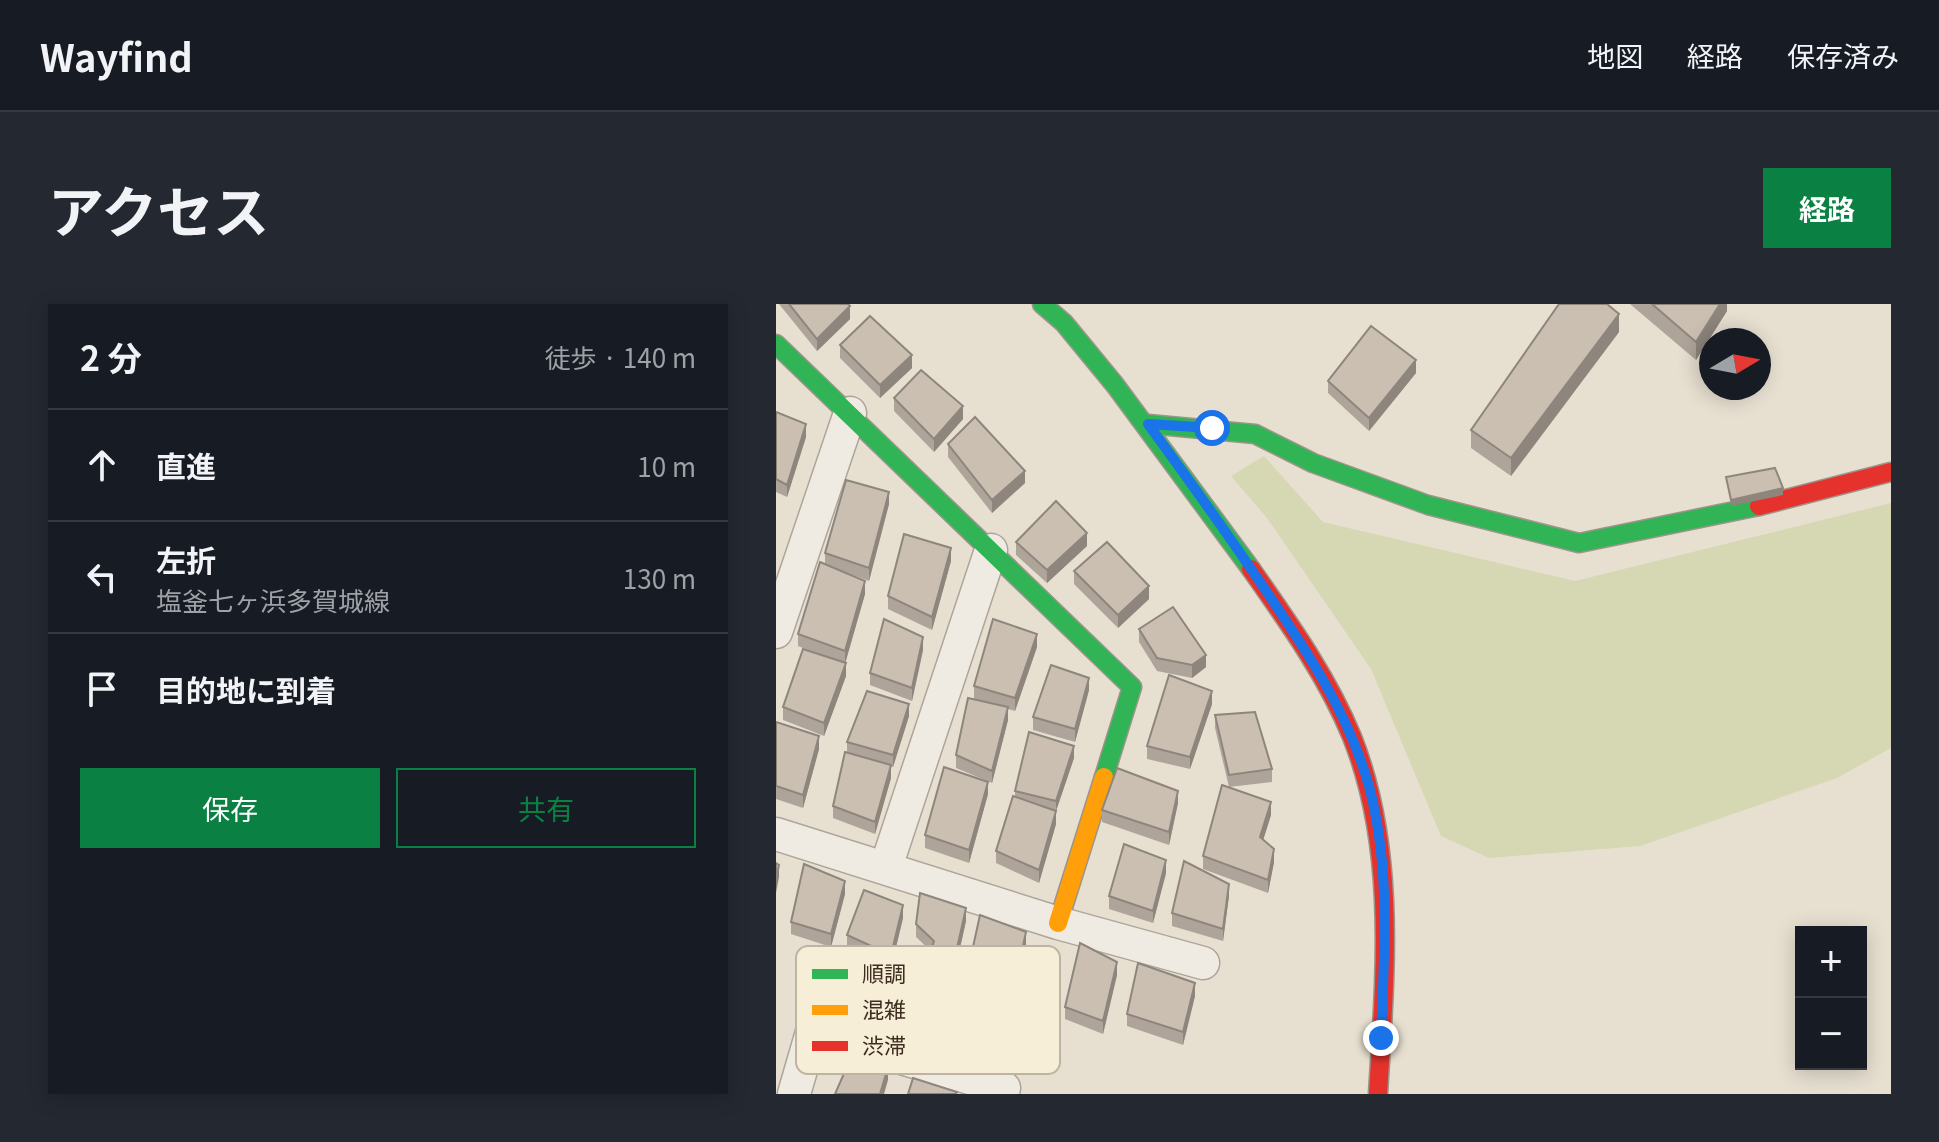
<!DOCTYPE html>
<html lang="ja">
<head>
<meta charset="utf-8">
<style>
	:root { --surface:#171b24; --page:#242831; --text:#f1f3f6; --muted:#9ea1a6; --line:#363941; --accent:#0b8043 }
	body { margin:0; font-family:Georgia,"Noto Sans JP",serif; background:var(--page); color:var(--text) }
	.controls { position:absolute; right:24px; bottom:24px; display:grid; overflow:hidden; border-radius:0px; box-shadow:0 4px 20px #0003 }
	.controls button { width:72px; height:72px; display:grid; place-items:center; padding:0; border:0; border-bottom:2px solid var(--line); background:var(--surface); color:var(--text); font:40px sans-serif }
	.compass { position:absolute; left:923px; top:24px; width:72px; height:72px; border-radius:50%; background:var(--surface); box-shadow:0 4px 20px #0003; rotate:80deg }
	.stop { position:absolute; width:24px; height:24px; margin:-18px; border:6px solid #1a73e8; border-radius:50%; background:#fff }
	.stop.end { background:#1a73e8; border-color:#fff; box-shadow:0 2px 8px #0008 }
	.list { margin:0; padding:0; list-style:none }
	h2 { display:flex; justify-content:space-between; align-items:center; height:104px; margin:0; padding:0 32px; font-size:34px }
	h2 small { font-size:26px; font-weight:400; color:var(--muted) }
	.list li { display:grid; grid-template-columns:52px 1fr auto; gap:24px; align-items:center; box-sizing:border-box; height:112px; padding:0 32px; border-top:2px solid var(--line) }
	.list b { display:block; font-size:30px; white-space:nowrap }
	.list p { margin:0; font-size:26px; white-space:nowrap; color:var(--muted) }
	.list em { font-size:26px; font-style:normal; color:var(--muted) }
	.actions { display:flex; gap:16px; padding:24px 32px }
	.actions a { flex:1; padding:18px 0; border:2px solid var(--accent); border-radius:0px; text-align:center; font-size:28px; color:var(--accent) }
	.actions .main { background:var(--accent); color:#fff }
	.icon { flex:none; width:44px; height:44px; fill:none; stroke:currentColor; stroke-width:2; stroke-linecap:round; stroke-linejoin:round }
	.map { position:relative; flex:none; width:1115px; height:790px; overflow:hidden; border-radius:0px }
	header { display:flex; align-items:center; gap:48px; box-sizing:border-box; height:112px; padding:0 40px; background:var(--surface); border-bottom:2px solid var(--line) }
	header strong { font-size:38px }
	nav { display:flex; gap:44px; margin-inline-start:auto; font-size:28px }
	.intro { display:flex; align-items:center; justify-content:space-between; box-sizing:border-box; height:192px; padding:0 48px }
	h1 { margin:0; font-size:56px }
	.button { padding:20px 36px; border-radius:0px; background:var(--accent); color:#fff; font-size:28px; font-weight:700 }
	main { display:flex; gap:48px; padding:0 48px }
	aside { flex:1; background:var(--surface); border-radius:0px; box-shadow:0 4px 20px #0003 }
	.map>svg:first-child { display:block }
	.green { fill:#d6d7b3 }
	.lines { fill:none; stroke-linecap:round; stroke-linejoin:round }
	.street-casing { stroke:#ada599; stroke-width:35 }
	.fast-casing { stroke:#9c958a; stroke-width:21 }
	.slow-casing { stroke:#9c958a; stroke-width:21 }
	.jam-casing { stroke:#9c958a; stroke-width:21 }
	.street { stroke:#efebe3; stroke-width:32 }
	.fast { stroke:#30b455; stroke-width:18 }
	.slow { stroke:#ff9f0a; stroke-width:18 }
	.jam { stroke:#e5322d; stroke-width:18 }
	.wall { fill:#afa499 }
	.shaded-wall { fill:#8e867d }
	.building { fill:#cbbfb2; stroke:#8e867d; stroke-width:2 }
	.route { stroke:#1a73e8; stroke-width:10 }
	.key { fill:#f7eed8; stroke:#bfb4a1; stroke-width:2 }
	.key-label { font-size:22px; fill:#3d2e20 }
</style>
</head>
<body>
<header>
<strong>Wayfind</strong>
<nav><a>地図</a><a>経路</a><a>保存済み</a></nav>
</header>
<div class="intro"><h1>アクセス</h1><a class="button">経路</a></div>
<main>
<aside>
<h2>2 分<small>徒歩 · 140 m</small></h2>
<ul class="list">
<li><svg class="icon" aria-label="ahead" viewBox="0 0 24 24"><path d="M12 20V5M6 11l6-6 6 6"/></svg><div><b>直進</b></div><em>10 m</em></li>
<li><svg class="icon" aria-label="left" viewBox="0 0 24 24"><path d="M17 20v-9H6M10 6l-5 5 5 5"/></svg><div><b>左折</b><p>塩釜七ヶ浜多賀城線</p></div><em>130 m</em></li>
<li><svg class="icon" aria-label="arrive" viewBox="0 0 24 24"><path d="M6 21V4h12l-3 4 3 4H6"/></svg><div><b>目的地に到着</b></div></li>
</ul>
<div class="actions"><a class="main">保存</a><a>共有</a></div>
</aside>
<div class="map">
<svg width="1115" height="790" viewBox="0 0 1115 790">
	<rect width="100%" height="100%" fill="#e7e0d1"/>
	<path class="green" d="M488,152L547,218L799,277L1115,199V444L1061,474L864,542L713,554L665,532L595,365L491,214L455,172Z"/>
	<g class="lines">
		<g class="street-casing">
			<g id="street">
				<path d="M0,328L74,109"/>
				<path d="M0,530L282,619L427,659"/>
				<path d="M110,563L215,246"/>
				<path d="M18,790L36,728L228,784L226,790"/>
			</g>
		</g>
		<g class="fast-casing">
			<g id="fast">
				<path d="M266,0L288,19L339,81L475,265"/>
				<path d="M0,40L356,383L328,473"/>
				<path d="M372,120L479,130L537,159L652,201L803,239L983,202"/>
			</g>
		</g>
		<g class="slow-casing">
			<path id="slow" d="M282,619L328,473"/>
		</g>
		<g class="jam-casing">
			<g id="jam">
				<path d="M983,202L1115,168"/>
				<path d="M475,265C512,318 551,372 576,433C621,546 609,671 602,790"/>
			</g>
		</g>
		<use href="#street" class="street"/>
		<use href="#fast" class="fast"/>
		<use href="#slow" class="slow"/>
		<use href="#jam" class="jam"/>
	</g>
	<g class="wall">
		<path d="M3,0H72L74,15L41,47Z"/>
		<path d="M854,0H951V7L920,56Z"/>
		<path d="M843,28L735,172L695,144V126Z"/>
		<path d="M64,41L136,64L104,94L64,54Z"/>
		<path d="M640,69L593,127L552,89V77Z"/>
		<path d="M118,94L187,115L158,148L118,107Z"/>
		<path d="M0,108L30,133L11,193L0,188Z"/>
		<path d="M172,140L249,179L216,209L172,153Z"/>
		<path d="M113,200L93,277L66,267L89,290L69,359L70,372L48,432L7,416V403L53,354L22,342V330L49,260V249Z"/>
		<path d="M240,238L311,242L271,279L240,251Z"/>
		<path d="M175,257L156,326L112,305V292Z"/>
		<path d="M298,267L373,295L342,324L298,280Z"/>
		<path d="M363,325L430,363L416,374L381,367L363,338Z"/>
		<path d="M261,343L239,407L232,405V416L216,479L180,464V451L198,395V382Z"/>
		<path d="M147,346L136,397L94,381V369Z"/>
		<path d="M313,386L299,438L257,426V413Z"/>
		<path d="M436,400L414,465L371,455V442Z"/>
		<path d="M439,411L496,465V478L453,483L439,424Z"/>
		<path d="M133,412L117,463H115V474L99,530L57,514V502L71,448V438Z"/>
		<path d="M0,418L43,445L27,504L0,495Z"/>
		<path d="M298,454L280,507V520L263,579L220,559V547L239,493V487Z"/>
		<path d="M212,490L193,559L149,544V531Z"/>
		<path d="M402,499L393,541L326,518V506Z"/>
		<path d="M495,511L487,536L498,558L492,589L427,565V552Z"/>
		<path d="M390,569L377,619L333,605V592Z"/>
		<path d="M69,590L55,643L15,630V618Z"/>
		<path d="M453,592L447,637L396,622V609Z"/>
		<path d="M127,614L115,664L71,643V631Z"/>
		<path d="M190,617L175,684L149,678V665L155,647L140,633V620Z"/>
		<path d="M250,641L238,695L193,673V661Z"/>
		<path d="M341,671L327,730L289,715V703Z"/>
		<path d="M419,692L407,741L351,722V710Z"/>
	</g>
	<g class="shaded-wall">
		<path d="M944,0H951V7L920,56V38Z"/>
		<path d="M74,2V15L41,47V35Z"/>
		<path d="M843,10V28L735,172V154Z"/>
		<path d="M136,51V64L104,94V81Z"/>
		<path d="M640,56V69L593,127V114Z"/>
		<path d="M187,102V115L158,148V135Z"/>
		<path d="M30,120V133L11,193V181Z"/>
		<path d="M249,167V179L216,209V196Z"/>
		<path d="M1007,184V191L955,202V196Z"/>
		<path d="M113,188V200L93,277V264Z"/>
		<path d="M311,229V242L271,279V266Z"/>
		<path d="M175,244V257L156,326V313Z"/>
		<path d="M89,277V290L69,360V347Z"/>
		<path d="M373,282V295L342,324V311Z"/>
		<path d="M261,330V343L239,407V394Z"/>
		<path d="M147,333V346L136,397V384Z"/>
		<path d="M430,351V363L416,374V361Z"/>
		<path d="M70,359V372L48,432V419Z"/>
		<path d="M313,374V386L299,438V425Z"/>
		<path d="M436,387V400L414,465V453Z"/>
		<path d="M133,400V412L117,463V451Z"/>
		<path d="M232,403V416L216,479V467Z"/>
		<path d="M43,432V445L27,504V491Z"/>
		<path d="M298,442V454L280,507V520L263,579V566L280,509V497Z"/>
		<path d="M115,461V474L99,530V518Z"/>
		<path d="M212,478V490L193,559V546Z"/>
		<path d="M402,487V499L393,541V528Z"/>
		<path d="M495,498V511L484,546V533Z"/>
		<path d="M498,545V558L492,589V576Z"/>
		<path d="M390,556V569L377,619V607Z"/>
		<path d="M3,561V573L0,589V576Z"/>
		<path d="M69,577V590L55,643V630Z"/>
		<path d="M453,580V592L447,637V625Z"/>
		<path d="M127,601V614L115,664V651Z"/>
		<path d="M190,604V617L175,684V671Z"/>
		<path d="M250,628V641L238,695V683Z"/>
		<path d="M341,658V671L327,730V717Z"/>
		<path d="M419,679V692L407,741V728Z"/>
		<path d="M112,763V776L108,790H104Z"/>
	</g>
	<g class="building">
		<path d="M13,0H72L74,2L41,35Z"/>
		<path d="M783,0H831L843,10L735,154L695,126Z"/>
		<path d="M876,0H944L920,38Z"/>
		<path d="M94,12L136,51L104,81L64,41Z"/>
		<path d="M595,22L640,56L593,114L552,77Z"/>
		<path d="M145,66L187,102L158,135L118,94Z"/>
		<path d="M0,108L30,120L11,181L0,175Z"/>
		<path d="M199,113L249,167L216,196L172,140Z"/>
		<path d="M999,164L1007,184L955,196L950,173Z"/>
		<path d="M70,176L113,188L93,264L49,249Z"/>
		<path d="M280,197L311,229L271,266L240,238Z"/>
		<path d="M128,230L175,244L156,313L112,292Z"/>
		<path d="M331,238L373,282L342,311L298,267Z"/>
		<path d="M44,258L89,277L69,347L22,330Z"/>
		<path d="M397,303L430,351L416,361L381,354L363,325Z"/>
		<path d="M108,315L147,333L136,384L94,369Z"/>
		<path d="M217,315L261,330L239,394L198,382Z"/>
		<path d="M27,345L70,359L48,419L7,403Z"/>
		<path d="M275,361L313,374L299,425L257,413Z"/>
		<path d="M393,371L436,387L414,453L371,442Z"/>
		<path d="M91,387L133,400L117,451L71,438Z"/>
		<path d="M192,394L232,403L216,467L180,451Z"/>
		<path d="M479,408L496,465L453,471L439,411Z"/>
		<path d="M0,418L43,432L27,491L0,482Z"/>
		<path d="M253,428L298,442L280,497L239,487Z"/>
		<path d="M69,448L115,461L99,518L57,502Z"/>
		<path d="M168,463L212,478L193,546L149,531Z"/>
		<path d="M341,464L402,487L393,528L326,506Z"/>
		<path d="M446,481L495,498L484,533L498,545L492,576L427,552Z"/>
		<path d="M237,492L280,507L263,566L220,547Z"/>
		<path d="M348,540L390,556L377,607L333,592Z"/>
		<path d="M408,557L453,580L447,625L396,609Z"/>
		<path d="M0,559L3,561L0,576Z"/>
		<path d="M28,560L69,577L55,630L15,618Z"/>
		<path d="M88,586L127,601L115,651L71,631Z"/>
		<path d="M144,589L190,604L175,671L149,665L158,637L140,620Z"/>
		<path d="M204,611L250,628L238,683L193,661Z"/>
		<path d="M304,639L341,658L327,717L289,703Z"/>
		<path d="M362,659L419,679L407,728L351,710Z"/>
		<path d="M77,749L112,763L104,790H59Z"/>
		<path d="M137,774L181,788L180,790H132Z"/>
	</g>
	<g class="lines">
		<path class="route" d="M436,124L372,120C410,172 448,225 484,278C528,343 574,410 594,486C615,568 608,651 605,734"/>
	</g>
	<rect x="20" y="642" width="264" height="128" rx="12" class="key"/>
	<rect x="36" y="665" width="36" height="10" fill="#30b455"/>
	<rect x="36" y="701" width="36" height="10" fill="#ff9f0a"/>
	<rect x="36" y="737" width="36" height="10" fill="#e5322d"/>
	<g class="key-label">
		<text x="86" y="678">順調</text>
		<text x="86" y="714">混雑</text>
		<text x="86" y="750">渋滞</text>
	</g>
</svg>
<div class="controls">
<button>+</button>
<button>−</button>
</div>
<svg class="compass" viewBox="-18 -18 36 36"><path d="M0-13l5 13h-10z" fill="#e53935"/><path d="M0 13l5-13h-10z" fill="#9ea1a6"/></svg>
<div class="stop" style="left:436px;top:124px"></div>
<div class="stop end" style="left:605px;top:734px"></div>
</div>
</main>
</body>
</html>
